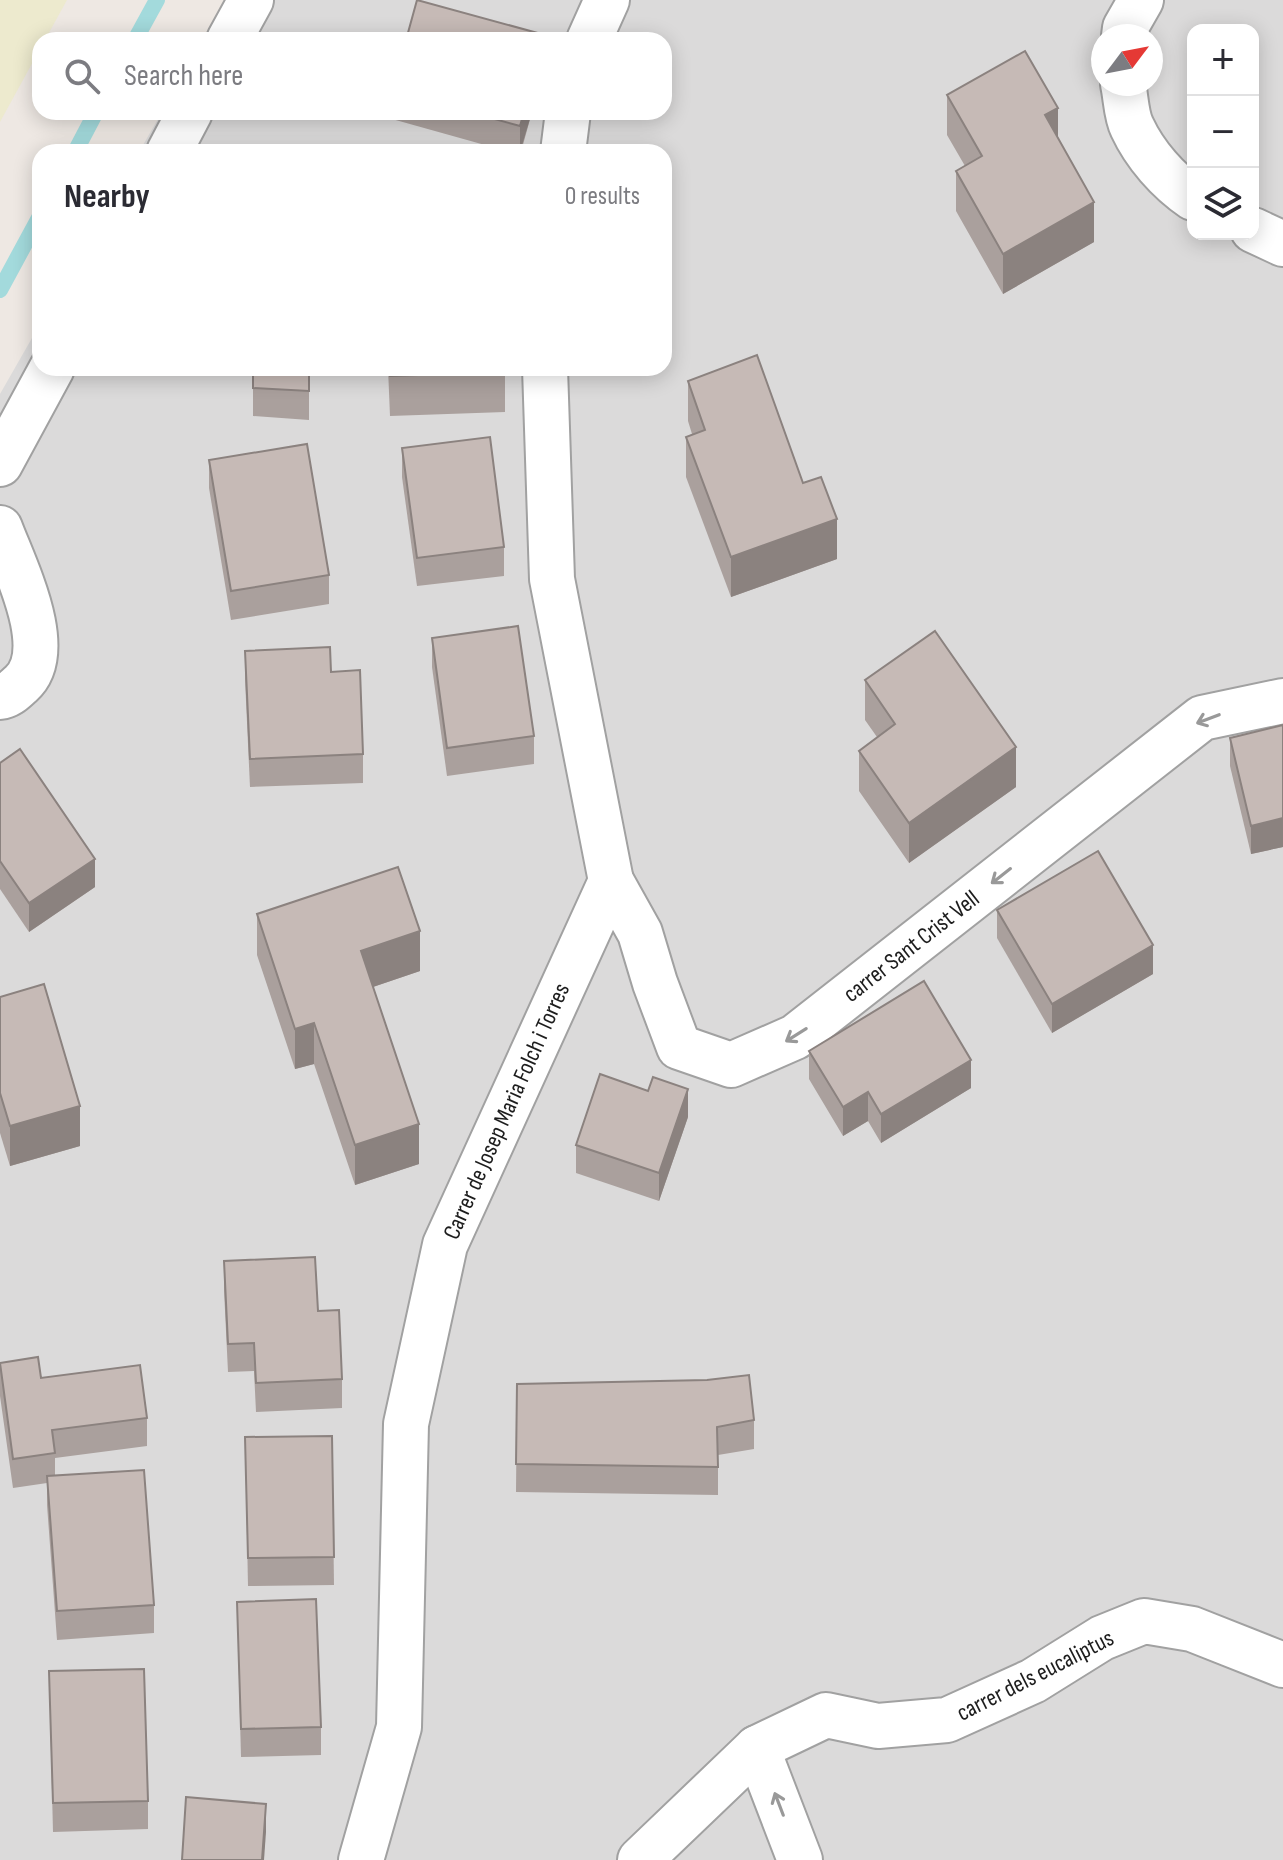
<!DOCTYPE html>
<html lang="en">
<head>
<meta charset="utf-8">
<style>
	:root { --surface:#fff; --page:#f2f2f3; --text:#2b2b33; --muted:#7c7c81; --line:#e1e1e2 }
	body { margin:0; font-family:"Sofia Sans Condensed",sans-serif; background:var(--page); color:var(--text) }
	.controls { position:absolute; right:24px; top:24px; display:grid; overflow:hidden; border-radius:16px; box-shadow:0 4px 20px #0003 }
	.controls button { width:72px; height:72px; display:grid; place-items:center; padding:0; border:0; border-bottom:2px solid var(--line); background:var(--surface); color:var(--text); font:40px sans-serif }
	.compass { position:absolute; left:1091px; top:24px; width:72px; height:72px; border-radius:50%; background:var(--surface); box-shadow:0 4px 20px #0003; rotate:58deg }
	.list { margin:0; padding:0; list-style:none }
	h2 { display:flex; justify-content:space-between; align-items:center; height:104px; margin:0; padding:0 32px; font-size:34px }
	h2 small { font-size:26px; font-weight:400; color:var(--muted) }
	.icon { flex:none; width:44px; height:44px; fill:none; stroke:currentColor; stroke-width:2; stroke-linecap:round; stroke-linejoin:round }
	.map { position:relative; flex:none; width:1283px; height:1860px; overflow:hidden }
	.search { position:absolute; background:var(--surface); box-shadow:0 4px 20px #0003; left:32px; top:32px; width:640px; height:88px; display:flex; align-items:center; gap:20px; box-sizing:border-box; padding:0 28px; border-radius:24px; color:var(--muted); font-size:30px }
	.panel { position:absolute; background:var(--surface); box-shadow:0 4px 20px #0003; left:32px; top:144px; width:640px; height:232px; border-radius:24px }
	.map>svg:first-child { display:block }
	.residential { fill:#dbdada; fill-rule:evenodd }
	.farmland { fill:#edeace }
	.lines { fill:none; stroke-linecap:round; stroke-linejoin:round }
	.stream { stroke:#a3dadc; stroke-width:16 }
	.minor-casing { stroke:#a1a1a1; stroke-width:48 }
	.minor { stroke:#fff; stroke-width:44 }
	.wall { fill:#aaa09d }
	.shaded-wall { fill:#8b827f }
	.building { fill:#c6bab6; stroke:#8b827f; stroke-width:2 }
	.oneway { stroke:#999 }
	.labels { text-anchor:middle; stroke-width:6; stroke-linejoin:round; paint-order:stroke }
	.street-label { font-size:24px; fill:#1d1d1d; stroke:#fff }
</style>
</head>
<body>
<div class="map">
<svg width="1283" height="1860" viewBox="0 0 1283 1860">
	<rect width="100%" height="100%" fill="#eee8e3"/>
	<path class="residential" d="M226,0H1283V1860H0V394L40,324V368H664V152H139L162,112H664V40H203ZM1193,30H1253V234H1193ZM1103,36H1151V84H1103Z"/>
	<path class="farmland" d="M0,0H67L45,40H40V49L0,122Z"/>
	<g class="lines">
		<g class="stream">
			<path d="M135,40L157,0"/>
			<path d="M75,152L96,112"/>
			<path d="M0,290L40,216"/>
		</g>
		<g class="minor-casing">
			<g id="minor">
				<path d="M1124,36L1125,28L1141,0"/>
				<path d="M229,40L251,0"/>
				<path d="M589,40L607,0"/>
				<path d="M1123,84C1126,97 1126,115 1132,127C1145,155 1168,181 1193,198"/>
				<path d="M169,152L190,112"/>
				<path d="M563,152L568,112"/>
				<path d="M1253,230L1283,244"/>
				<path d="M0,464L52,368"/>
				<path d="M0,528C14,566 58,651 21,684C14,690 9,696 0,697"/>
				<path d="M611,881L640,933L655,983L679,1047L731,1065L795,1037L1202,718L1283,701"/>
				<path d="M757,1748L800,1860"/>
				<path d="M361,1860L399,1727L406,1424L445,1245L611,881L552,579L545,368"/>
				<path d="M640,1860L757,1748L826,1715L878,1726L947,1720L1033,1681L1102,1638L1144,1621L1192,1629L1283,1665"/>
			</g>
		</g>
		<use href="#minor" class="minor"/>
	</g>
	<g class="wall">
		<path d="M947,95L1058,137L1094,242L1003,294L956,211V171L965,166L947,135Z"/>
		<path d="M392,112H532L521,152H510L392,119Z"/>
		<path d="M253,368H309V420L253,416Z"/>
		<path d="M388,368H505V412L390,416Z"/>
		<path d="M688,381L803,483L837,559L731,597L686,477V437L692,434L688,421Z"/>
		<path d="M402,448L504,547V576L417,586L402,477Z"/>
		<path d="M209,460L329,575V604L231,620L209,488Z"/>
		<path d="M432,638L534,736V764L447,776L432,667Z"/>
		<path d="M245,651L331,672L363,754V783L250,787L245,679Z"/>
		<path d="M865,680L1016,787L909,863L859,791V751L877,737L865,720Z"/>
		<path d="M1283,725V847L1251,854L1230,766V738Z"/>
		<path d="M0,763L95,887L29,932L0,889Z"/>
		<path d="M997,910L1153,974L1052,1033L997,938Z"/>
		<path d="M257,914L420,971L373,987L419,1164L355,1185L314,1064L295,1069L257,955Z"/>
		<path d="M0,997L80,1146L10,1166L0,1133Z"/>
		<path d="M809,1051L971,1088L881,1143L868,1121L843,1136L809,1079Z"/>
		<path d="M688,1117L659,1201L576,1173V1145Z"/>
		<path d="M224,1261L318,1311L342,1379V1408L256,1412L254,1371L228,1372L224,1290Z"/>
		<path d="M0,1363L147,1418V1446L55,1458V1475L154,1605V1633L57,1640L47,1505V1483L13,1488L0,1396Z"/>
		<path d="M517,1384L754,1420V1449L718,1455V1495L516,1492Z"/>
		<path d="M332,1436L334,1585L248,1586L245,1437Z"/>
		<path d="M237,1602L321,1727V1755L241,1757Z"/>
		<path d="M49,1671L148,1801V1829L53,1832Z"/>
	</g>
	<g class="shaded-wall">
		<path d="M1058,108V148L1045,115Z"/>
		<path d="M524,112H532L520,152V126Z"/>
		<path d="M1094,202V242L1003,294V254Z"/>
		<path d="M837,519V559L731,597V557Z"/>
		<path d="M1016,747V787L909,863V823Z"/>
		<path d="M1283,818V847L1251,854V826Z"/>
		<path d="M95,859V887L29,932V903Z"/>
		<path d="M420,931V971L361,991V951Z"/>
		<path d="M1153,945V974L1052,1033V1004Z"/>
		<path d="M314,1023V1064L295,1069V1029Z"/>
		<path d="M971,1060V1088L881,1143V1114Z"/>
		<path d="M688,1089V1117L659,1201V1173Z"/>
		<path d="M868,1092V1121L843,1136V1107Z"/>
		<path d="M80,1106V1146L10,1166V1126Z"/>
		<path d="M419,1124V1164L355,1185V1145Z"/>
		<path d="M266,1804V1832L264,1860H262Z"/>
	</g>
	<g class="building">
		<path d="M417,0L545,35L544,40H406Z"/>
		<path d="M1025,51L1058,108L1045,115L1094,202L1003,254L956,171L982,156L947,95Z"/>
		<path d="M469,112H524L520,126Z"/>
		<path d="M757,355L803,483L821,477L837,519L731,557L686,437L705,430L688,381Z"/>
		<path d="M253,368H309V391L253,388Z"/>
		<path d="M389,368H505V372L390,376Z"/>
		<path d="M490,437L504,547L417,558L402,448Z"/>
		<path d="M307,444L329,575L231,591L209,460Z"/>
		<path d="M518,626L534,736L447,748L432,638Z"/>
		<path d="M935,631L1016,747L909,823L859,751L895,724L865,680Z"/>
		<path d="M330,647L331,672L360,670L363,754L250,759L245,651Z"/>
		<path d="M1283,725V818L1251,826L1230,738Z"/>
		<path d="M20,749L95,859L29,903L0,861V763Z"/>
		<path d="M1098,851L1153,945L1052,1004L997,910Z"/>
		<path d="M398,867L420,931L361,951L419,1124L355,1145L314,1023L295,1029L257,914Z"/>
		<path d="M924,981L971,1060L881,1114L868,1092L843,1107L809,1051Z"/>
		<path d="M44,984L80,1106L10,1126L0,1093V997Z"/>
		<path d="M600,1074L648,1091L653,1077L688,1089L659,1173L576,1145Z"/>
		<path d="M315,1257L318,1311L339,1310L342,1379L256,1383L254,1343L228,1344L224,1261Z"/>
		<path d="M38,1357L41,1378L140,1365L147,1418L52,1430L55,1453L13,1459L0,1363Z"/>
		<path d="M749,1375L754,1420L717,1427L718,1467L516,1464L517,1384L707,1380Z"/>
		<path d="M332,1436L334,1557L248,1558L245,1437Z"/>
		<path d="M144,1470L154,1605L57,1611L47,1476Z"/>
		<path d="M316,1599L321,1727L241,1729L237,1602Z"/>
		<path d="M144,1669L148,1801L53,1803L49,1671Z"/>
		<path d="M186,1797L266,1804L262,1860H182Z"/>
	</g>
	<defs><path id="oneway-shaft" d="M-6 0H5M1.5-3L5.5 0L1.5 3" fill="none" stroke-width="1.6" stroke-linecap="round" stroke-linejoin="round" transform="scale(2)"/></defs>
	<g class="oneway">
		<use href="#oneway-shaft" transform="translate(1208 719) rotate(159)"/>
		<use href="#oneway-shaft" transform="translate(1001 876) rotate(142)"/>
		<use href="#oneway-shaft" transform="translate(796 1035) rotate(148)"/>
		<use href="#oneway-shaft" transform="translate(779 1804) rotate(-111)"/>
	</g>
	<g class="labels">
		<g class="street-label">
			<text transform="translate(911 946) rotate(-38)" y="8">carrer Sant Crist Vell</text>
			<text transform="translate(506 1111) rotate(-66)" y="8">Carrer de Josep Maria Folch i Torres</text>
			<text transform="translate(1035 1675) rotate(-27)" y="8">carrer dels eucaliptus</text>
		</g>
	</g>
</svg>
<div class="controls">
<button>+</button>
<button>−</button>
<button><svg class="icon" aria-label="layers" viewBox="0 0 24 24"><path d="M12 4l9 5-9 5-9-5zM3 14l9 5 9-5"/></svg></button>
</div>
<svg class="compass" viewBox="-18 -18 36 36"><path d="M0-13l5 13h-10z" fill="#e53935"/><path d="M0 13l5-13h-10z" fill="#7c7c81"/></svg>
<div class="search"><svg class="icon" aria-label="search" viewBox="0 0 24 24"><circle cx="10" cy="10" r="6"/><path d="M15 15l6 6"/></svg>Search here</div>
<section class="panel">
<h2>Nearby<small>0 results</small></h2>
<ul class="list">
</ul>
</section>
</div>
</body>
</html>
